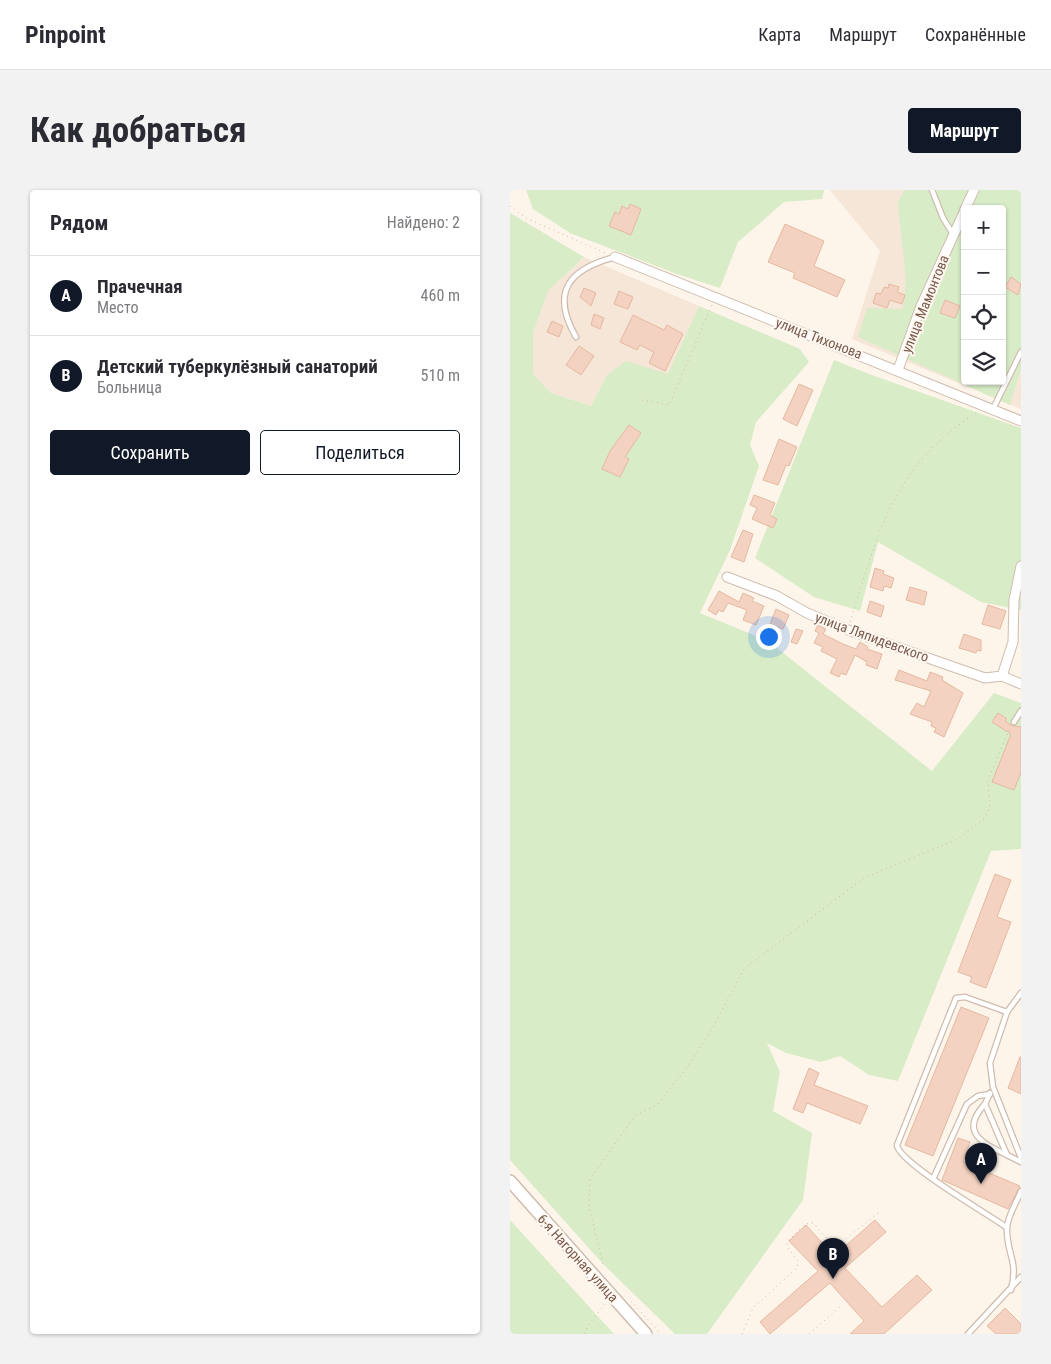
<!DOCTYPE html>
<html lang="ru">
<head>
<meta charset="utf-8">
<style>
	:root { --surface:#fff; --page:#f2f2f3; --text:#2b2b33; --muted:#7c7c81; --line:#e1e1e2; --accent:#111827 }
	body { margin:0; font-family:"Roboto Condensed",sans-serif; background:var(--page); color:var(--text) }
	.controls { position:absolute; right:15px; top:15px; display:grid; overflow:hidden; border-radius:5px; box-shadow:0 1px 4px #0004 }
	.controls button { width:45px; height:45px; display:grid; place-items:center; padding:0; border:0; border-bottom:1px solid var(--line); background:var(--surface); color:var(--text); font:25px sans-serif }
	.you { position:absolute; left:258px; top:446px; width:18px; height:18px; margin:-12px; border:4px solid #fff; border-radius:50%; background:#1a73e8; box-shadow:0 0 0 8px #1a73e833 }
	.badge { display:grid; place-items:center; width:32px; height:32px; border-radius:50%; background:var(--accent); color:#fff; font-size:16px; font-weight:700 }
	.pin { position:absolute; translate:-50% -41px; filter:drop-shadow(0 1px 2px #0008) }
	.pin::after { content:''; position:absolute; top:26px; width:18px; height:15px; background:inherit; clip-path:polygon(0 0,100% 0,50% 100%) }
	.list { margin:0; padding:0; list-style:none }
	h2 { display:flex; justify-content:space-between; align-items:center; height:65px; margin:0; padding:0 20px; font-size:21px }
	h2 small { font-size:16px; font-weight:400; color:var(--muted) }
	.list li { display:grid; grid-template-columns:32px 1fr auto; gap:15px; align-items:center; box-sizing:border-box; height:80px; padding:0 20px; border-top:1px solid var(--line) }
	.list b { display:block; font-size:19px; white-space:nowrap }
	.list p { margin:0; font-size:16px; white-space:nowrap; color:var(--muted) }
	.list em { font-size:16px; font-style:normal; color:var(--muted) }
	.actions { display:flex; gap:10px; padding:15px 20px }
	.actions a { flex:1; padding:11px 0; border:1px solid var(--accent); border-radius:5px; text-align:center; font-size:18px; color:var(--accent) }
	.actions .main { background:var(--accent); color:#fff }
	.icon { flex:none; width:28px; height:28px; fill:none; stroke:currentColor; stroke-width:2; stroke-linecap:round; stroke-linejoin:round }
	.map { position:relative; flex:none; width:511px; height:1144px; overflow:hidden; border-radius:5px }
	header { display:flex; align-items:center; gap:30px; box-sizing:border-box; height:70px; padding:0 25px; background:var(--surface); border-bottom:1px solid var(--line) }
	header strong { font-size:24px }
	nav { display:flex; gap:28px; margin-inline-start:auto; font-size:18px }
	.intro { display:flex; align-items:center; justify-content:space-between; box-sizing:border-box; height:120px; padding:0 30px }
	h1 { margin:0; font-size:35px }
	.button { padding:12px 22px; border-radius:5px; background:var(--accent); color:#fff; font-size:18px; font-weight:700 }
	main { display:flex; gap:30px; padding:0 30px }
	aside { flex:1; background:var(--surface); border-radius:5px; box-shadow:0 1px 4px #0004 }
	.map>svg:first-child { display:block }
	.residential { fill:#f5e6d8; fill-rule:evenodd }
	.green { fill:#d8ecc7; fill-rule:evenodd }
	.building { fill:#f3d2c1; stroke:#e7b8a0 }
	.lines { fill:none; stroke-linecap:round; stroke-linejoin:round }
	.service-casing { stroke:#d0bcae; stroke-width:7 }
	.minor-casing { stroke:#d0bcae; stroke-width:11 }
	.tertiary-casing { stroke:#d0bcae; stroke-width:14 }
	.path { stroke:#d9b5a3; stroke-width:1; stroke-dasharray:1 4; stroke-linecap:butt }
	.service { stroke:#fff; stroke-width:4.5 }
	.minor { stroke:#fff; stroke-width:9 }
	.tertiary { stroke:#fff; stroke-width:11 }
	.labels { text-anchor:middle; stroke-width:4; stroke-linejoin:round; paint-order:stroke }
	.street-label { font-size:14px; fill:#795a4c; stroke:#fff9f1 }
</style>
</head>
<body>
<header>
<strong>Pinpoint</strong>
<nav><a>Карта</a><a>Маршрут</a><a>Сохранённые</a></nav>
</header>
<div class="intro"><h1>Как добраться</h1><a class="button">Маршрут</a></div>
<main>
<aside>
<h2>Рядом<small>Найдено: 2</small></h2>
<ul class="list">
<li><span class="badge">A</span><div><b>Прачечная</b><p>Место</p></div><em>460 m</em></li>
<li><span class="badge">B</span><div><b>Детский туберкулёзный санаторий</b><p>Больница</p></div><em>510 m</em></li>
</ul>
<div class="actions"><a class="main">Сохранить</a><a>Поделиться</a></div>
</aside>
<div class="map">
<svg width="511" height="1144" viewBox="0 0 511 1144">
	<rect width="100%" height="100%" fill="#fdf5ea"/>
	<g class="residential">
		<path d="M320,0H511V219L342,149L370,61ZM455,19H492V191H455Z"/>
		<path d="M74,67L189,116L158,184L97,185L81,216L41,203L23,184V143L38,101Z"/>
	</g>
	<g class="green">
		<path d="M16,0H314L312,9L274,12L228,52L210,98L167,84L60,43L23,19Z"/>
		<path d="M394,0H511V179L500,215L348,147L357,118L393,119L396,91L388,13ZM455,19H492V191H455Z"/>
		<path d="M0,23L74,67L38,101L23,143V184L41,203L81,216L97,185L116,171L158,184L189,116L290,159L299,172L246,232L240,255L249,276L220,360L190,423L258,451L422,581L484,503L511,513V659L481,661L388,891L359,885L330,866L311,872L276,863L257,853L270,882L263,921L302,943L293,1010L197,1144H165L93,1074L0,970Z"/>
		<path d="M324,170L359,184L511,238V420L471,412L368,352L350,421L304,407L245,368Z"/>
		<path d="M0,1030L104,1144H0Z"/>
	</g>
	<g class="building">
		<path d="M120,14L131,19L121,45L99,36L105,22L109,24L112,16L118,19Z"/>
		<path d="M275,34L314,51L304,76L335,90L327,107L283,88L285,83L258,72Z"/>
		<path d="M501,87L511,94L508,105L495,97Z"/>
		<path d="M379,94L389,97L387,102L395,105L392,114L380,110L377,118L363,113L366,103L371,104L374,97L378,98Z"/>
		<path d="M74,98L86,103L81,116L70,107Z"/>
		<path d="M109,101L123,107L118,119L104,114Z"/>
		<path d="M435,110L450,116L445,128L430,123Z"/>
		<path d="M84,124L94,128L90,139L81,135Z"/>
		<path d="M123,125L154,140L157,135L173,144L155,181L139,173L144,162L130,155L127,160L110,152Z"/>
		<path d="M42,131L53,136L49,147L37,142Z"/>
		<path d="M69,156L84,166L71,185L56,175Z"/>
		<path d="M289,194L303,200L287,236L273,229Z"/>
		<path d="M119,235L131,243L115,267L119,269L110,287L92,279L100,261Z"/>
		<path d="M269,249L287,257L279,276L276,275L268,295L253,290Z"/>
		<path d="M244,305L265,313L260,325L267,329L263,338L242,329L247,318L240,315Z"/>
		<path d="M233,340L243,344L234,372L221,367Z"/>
		<path d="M365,378L374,381L373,384L384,388L381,398L374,396L373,401L360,397Z"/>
		<path d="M400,397L417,402L414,415L396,410Z"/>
		<path d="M209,401L229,412L233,403L244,408L242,411L254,416L246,435L233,430L237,420L218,413L213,422L209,420L206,425L198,420Z"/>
		<path d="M360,411L374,416L371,427L357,422Z"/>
		<path d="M478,415L496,421L490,439L472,434Z"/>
		<path d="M266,419L279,425L273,439L260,434Z"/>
		<path d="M308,435L316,439L313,444L333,454L346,459L350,452L358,457L357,459L372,464L367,479L356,475L357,472L345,465L336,485L331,483L329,487L320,483L327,469L311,461L313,457L304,453L309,443L305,441Z"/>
		<path d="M286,439L293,441L287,454L281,452Z"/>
		<path d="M454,444L471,450V461L467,460L466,463L449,458Z"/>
		<path d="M389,480L417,491L420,482L433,487L432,490L453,503L434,547L424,542L426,538L421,536L422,532L400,524L407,513L414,517L421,501L385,490Z"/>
		<path d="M488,523L497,529L495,531L502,536L511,537V582L504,600L482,592L501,544L482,532Z"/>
		<path d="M485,684L501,690L487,727L501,732L476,798L460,792L462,787L448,782Z"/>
		<path d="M451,817L479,828L423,966L395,955Z"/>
		<path d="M510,867H511V904L498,898Z"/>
		<path d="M299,878L309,883L304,895L358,916L350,934L297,913L293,923L283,919Z"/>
		<path d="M448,948L460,952L453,972L510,996L498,1019L432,990Z"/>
		<path d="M365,1030L376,1042L335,1078L372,1117L407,1085L422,1100L374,1144H340L354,1131L320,1093L260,1144L250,1132L308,1081L279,1051L296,1035L324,1066Z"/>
		<path d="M495,1118L511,1134V1144H486L477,1136Z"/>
	</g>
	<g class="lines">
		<g class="service-casing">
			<g id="service">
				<path d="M422,0L433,28L443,44"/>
				<path d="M66,147C40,102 59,79 105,67"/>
				<path d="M483,219L511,162"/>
				<path d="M504,532L511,521"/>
				<path d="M511,803L497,822L480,873L483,897L511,968"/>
				<path d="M480,903L475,914L497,965L511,972"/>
				<path d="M475,914C449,942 472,953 497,965"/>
				<path d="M423,989L457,914L468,906L480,904"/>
				<path d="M496,1037C478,1024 388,972 387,955L446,808L455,807L497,822"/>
				<path d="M501,1100C509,1070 496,1064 497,1038C497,1027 507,1012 511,1001"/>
				<path d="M458,1144L511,1087"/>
			</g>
		</g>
		<g class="minor-casing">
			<g id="minor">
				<path d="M455,19L464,0"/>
				<path d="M105,67L511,231"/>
				<path d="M388,180L411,116L455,20"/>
				<path d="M217,387L267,406L297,423L338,440L475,488L492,486L511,494"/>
				<path d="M492,486L503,452L504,410L511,376"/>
			</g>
		</g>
		<g class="tertiary-casing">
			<path id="tertiary" d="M0,991L136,1144"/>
		</g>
		<g class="path">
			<path d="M0,16L16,28L95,63"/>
			<path d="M132,210L159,215L202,115"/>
			<path d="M340,432C369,342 381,278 466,223"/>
			<path d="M93,1074L79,1017L80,989L125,926L148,914L175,880L202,839L234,779L354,688L448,649L475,628L480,616L478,590L500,538"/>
			<path d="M121,1111L151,1144"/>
			<path d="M75,1144L77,1137L95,1114"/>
			<path d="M232,1144L243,1118L287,1078L288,1071L277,1057V1052L295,1034L303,1033L321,1053L329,1054L371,1021"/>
			<path d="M299,1144L330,1117"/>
		</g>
		<use href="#service" class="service"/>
		<use href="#minor" class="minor"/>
		<use href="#tertiary" class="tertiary"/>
	</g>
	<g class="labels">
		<g class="street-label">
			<text transform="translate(415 114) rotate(-68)" y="5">улица Мамонтова</text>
			<text transform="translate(309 148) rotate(21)" y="5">улица Тихонова</text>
			<text transform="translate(362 447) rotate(20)" y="5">улица Ляпидевского</text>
			<text transform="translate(68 1068) rotate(48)" y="5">6-я Нагорная улица</text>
		</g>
	</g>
</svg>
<div class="controls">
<button>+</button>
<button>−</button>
<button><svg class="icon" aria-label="locate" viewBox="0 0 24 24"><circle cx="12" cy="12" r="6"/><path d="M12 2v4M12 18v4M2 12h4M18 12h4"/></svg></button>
<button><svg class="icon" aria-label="layers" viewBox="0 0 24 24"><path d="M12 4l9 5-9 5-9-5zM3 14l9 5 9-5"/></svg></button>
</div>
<div class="you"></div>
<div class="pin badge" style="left:471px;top:994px">A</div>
<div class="pin badge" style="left:323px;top:1089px">B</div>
</div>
</main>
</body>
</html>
